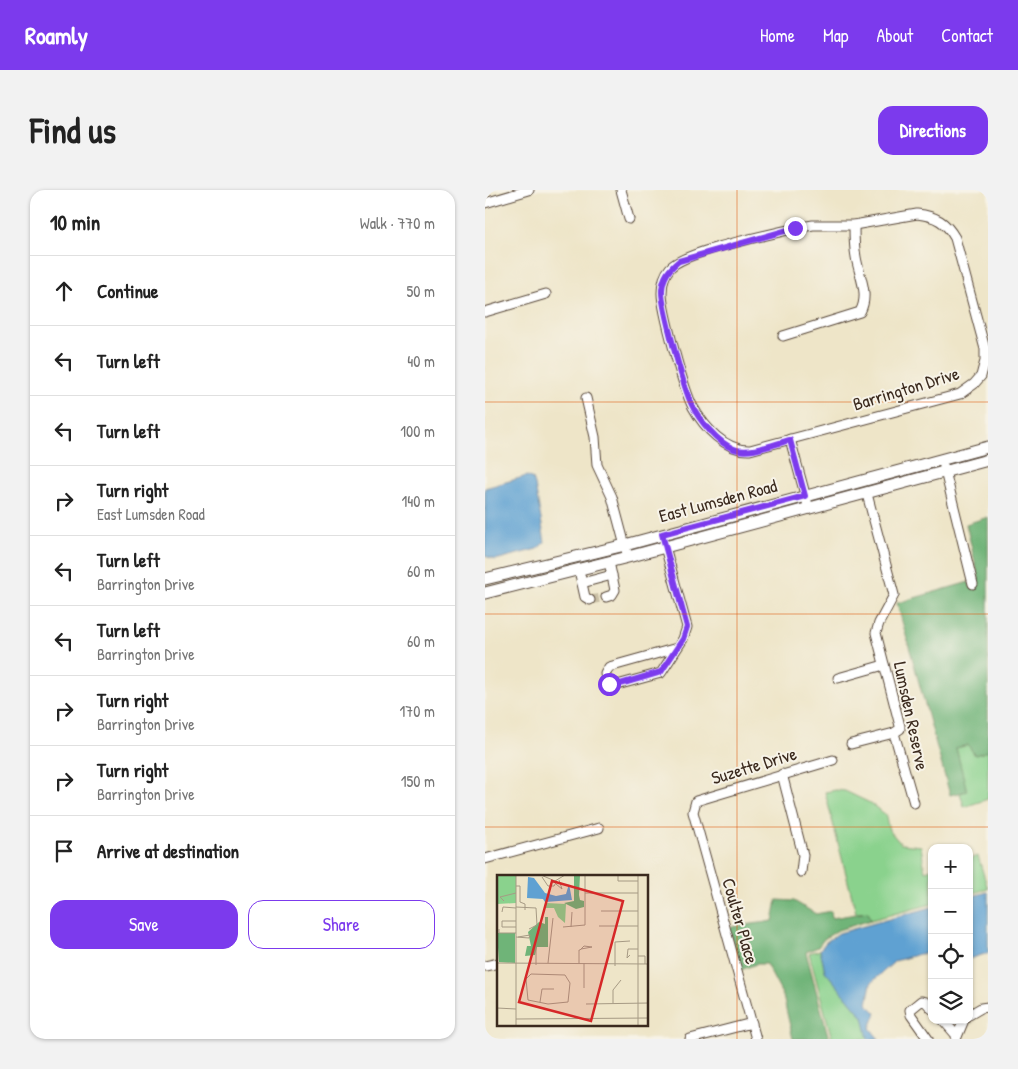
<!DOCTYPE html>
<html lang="en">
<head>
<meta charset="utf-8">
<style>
	:root { --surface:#fff; --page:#f2f2f2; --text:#222; --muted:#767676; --line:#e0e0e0; --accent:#7c3aed }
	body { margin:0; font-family:"Patrick Hand",sans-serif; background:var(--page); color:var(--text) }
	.controls { position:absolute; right:15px; bottom:15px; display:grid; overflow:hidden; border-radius:10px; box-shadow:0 1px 4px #0004 }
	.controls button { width:45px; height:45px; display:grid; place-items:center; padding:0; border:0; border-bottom:1px solid var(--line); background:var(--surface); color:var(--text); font:25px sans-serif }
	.stop { position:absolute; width:15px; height:15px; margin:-11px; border:4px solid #7c3aed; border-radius:50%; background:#fff }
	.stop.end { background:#7c3aed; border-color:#fff; box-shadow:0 1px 5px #0008 }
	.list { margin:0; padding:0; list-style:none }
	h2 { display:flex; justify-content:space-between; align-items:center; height:65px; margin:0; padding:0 20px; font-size:21px }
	h2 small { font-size:16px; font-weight:400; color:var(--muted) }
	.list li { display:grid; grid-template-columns:32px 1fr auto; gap:15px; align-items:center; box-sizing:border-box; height:70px; padding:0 20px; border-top:1px solid var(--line) }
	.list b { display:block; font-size:19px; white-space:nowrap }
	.list p { margin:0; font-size:16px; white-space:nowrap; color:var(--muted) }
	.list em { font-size:16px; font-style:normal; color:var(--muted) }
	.actions { display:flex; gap:10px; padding:15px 20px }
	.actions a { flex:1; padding:11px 0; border:1px solid var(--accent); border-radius:15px; text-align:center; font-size:18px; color:var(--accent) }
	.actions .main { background:var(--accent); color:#fff }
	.icon { flex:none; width:28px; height:28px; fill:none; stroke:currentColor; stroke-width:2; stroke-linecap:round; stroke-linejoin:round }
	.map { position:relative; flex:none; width:503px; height:849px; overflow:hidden; border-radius:15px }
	header { display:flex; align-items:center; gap:30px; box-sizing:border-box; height:70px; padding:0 25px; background:var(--accent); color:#fff }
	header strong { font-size:24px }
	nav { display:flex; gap:28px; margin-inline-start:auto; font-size:18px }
	.intro { display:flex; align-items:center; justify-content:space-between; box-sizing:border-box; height:120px; padding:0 30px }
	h1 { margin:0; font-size:35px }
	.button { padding:12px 22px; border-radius:15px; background:var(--accent); color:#fff; font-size:18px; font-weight:700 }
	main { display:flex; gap:30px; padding:0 30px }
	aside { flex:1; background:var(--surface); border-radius:15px; box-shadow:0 1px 4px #0004 }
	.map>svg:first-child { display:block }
	.green { fill:#8ad28d; stroke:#627e56 }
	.forest { fill:#6fb478; stroke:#556f4b }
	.water { fill:#5fa1d2; stroke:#4d6678 }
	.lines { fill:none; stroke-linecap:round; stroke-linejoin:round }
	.minor-tunnel { stroke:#cac0a6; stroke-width:9; stroke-dasharray:9 4.5; stroke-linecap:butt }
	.minor-casing { stroke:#564638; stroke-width:11 }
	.major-casing { stroke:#564638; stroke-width:13 }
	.minor { stroke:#fff; stroke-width:9 }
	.major { stroke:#fff; stroke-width:11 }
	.route { stroke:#7c3aed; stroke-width:6 }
	.grid { fill:none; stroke:#df570d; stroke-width:1; stroke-opacity:0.55 }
	.labels { text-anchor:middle; stroke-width:4; stroke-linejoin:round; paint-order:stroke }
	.street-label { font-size:18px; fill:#3b2a1e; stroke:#f7f3e8 }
	.inset-road { fill:none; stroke:#a69a84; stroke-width:1 }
	.view { fill:#d62828; fill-opacity:0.15; stroke:#d62828; stroke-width:2.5 }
	.inset-edge { fill:none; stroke:#3b2a1e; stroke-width:2.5 }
</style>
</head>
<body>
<header>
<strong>Roamly</strong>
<nav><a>Home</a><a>Map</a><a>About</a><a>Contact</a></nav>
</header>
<div class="intro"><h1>Find us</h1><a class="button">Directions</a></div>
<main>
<aside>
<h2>10 min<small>Walk · 770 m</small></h2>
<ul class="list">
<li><svg class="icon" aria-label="ahead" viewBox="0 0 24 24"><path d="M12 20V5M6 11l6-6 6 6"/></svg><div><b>Continue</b></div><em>50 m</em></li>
<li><svg class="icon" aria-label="left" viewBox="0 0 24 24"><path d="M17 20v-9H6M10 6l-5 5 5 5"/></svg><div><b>Turn left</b></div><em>40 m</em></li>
<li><svg class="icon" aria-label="left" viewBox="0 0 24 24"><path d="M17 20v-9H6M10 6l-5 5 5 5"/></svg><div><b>Turn left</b></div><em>100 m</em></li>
<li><svg class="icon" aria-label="right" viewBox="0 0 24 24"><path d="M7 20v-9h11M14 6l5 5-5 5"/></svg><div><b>Turn right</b><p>East Lumsden Road</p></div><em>140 m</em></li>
<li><svg class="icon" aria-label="left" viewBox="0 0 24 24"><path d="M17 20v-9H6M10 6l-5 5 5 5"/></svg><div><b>Turn left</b><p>Barrington Drive</p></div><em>60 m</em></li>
<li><svg class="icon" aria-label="left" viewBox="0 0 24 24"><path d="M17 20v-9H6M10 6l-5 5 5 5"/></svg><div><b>Turn left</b><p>Barrington Drive</p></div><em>60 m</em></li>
<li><svg class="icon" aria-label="right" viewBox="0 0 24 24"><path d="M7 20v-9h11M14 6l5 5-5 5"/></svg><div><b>Turn right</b><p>Barrington Drive</p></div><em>170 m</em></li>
<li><svg class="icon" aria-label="right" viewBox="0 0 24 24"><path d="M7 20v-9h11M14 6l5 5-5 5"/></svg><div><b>Turn right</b><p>Barrington Drive</p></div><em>150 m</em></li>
<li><svg class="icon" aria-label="arrive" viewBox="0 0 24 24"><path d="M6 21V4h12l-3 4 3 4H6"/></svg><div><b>Arrive at destination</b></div></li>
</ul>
<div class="actions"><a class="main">Save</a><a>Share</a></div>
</aside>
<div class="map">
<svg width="503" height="849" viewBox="0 0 503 849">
	<rect width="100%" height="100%" fill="#f7f3e8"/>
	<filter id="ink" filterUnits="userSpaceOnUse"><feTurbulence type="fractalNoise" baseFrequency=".02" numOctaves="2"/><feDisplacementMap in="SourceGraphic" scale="10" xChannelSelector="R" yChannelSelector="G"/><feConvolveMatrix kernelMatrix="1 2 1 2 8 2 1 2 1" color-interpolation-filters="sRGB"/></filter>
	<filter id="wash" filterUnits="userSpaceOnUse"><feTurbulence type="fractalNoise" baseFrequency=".0096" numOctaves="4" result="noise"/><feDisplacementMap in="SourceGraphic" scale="20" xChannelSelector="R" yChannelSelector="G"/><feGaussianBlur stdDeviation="1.12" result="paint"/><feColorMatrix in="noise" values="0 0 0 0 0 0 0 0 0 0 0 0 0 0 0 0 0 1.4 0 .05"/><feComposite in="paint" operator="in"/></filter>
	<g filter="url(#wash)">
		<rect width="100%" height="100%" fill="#eee5c8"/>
		<g class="green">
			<path d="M483,555L490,565L503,561V609L479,617L475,603L481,601L471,558Z"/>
			<path d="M351,600L360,601L383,612L400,624L404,640L416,654L436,656L440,681L447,679V714L386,730L383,722L371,723L340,602Z"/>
			<path d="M493,666L503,699L484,704V669Z"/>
			<path d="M335,760L340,781L378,827L384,849H347L324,763Z"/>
		</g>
		<g class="forest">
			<path d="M503,327V561L490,565L483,555L471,558L482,601L465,605L412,413L484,392L486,398L492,397L491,390L494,389L481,334Z"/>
			<path d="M292,710L309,711L331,724L346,721L347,728L383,722L386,730L353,740L339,749L333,757L321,762L344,849H308L298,806L281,774H271L256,780L244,740L247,737L288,731Z"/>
		</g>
		<g class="water">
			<path d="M42,286L48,289L50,295L60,352L52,359L10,370L0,366V298Z"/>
			<path d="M503,702V763L484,769V707Z"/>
			<path d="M447,717V763L434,764L410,771L386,793L382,814L391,823L385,838L394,849H383L378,827L340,781L335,760L341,752L354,743Z"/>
		</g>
	</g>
	<g filter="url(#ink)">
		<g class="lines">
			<path class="minor-tunnel" d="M105,410L121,407"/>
			<g class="minor-casing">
				<g id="minor">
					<path d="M136,0L144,29"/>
					<path d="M0,13L44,0"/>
					<path d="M432,24C451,26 461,32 470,48L500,159V171L496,186L489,194L475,204L265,260C240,261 219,237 208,217C199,201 177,120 177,103C177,95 179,85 185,78C200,61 284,45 311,38L328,35H369Z"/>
					<path d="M0,122L61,104"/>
					<path d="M298,146L375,122C385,104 374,86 371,67C369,57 369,46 369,35"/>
					<path d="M101,208L110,247L112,275L127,307L143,367"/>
					<path d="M305,249L324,319"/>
					<path d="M459,277L488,394"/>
					<path d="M382,304L409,405L394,433L391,443L415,536V539L409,543L429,613"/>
					<path d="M179,353L202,437L198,449L178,480L176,483L132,495H126L122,492L120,484L124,477L192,458"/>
					<path d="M94,380L100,407L105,410"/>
					<path d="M97,393L127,385"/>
					<path d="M121,407L127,405L130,400L124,372"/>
					<path d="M353,488L399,475"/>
					<path d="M366,554L409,543"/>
					<path d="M297,584L318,665L316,682"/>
					<path d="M0,669L114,638"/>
					<path d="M0,776L14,773"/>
					<path d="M484,825L496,818L503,817"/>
					<path d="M458,830L472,846"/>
					<path d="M205,849L267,833"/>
					<path d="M271,849L208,622L211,611L348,570"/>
					<path d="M443,849L426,825L425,820L436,811L441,812L447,819"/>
					<path d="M471,849L479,830"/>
				</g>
			</g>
			<g class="major-casing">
				<g id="major">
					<path d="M0,389L140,355L503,257"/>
					<path d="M0,403L143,367L503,270"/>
				</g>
			</g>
			<use href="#minor" class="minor"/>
			<use href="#major" class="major"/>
		</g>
	</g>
	<g class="lines" filter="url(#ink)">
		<path class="route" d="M124,494L132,495L176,482L198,449L202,437L177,344L320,306L305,250C289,254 265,265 249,259C233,253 214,230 207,215C199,199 176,115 177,100C178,87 184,79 194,71L310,38"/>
	</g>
	<path class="grid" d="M252,0V849M0,212H503M0,424H503M0,637H503"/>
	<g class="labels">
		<g class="street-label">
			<text transform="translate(421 199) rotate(-17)" y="6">Barrington Drive</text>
			<text transform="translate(233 311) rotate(-15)" y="6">East Lumsden Road</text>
			<text transform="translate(426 526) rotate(78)" y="6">Lumsden Reserve</text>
			<text transform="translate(269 576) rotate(-17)" y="6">Suzette Drive</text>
			<text transform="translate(255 731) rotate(74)" y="6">Coulter Place</text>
		</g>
	</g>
	<g transform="translate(12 685)">
		<rect width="151" height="151" fill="#eee5c8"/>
		<path d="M0,0H19V28L0,29ZM49,28L69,29L68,48L61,42L57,33H49Z" fill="#8ad28d"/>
		<path d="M77,0H83L82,20L83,25L87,26V32L79,34L67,28L77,26ZM48,42H51V72H40L38,80L28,81L30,71H34L31,57L42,47L48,49ZM0,58H18V88L2,87Z" fill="#6fb478"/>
		<path d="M31,2L37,3L48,18L59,21L69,19L72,9L75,25L48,27L46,24L30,23Z" fill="#5fa1d2"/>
		<path class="inset-road" d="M19,0V151M44,0L58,6L68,0M121,0V6H141M141,0V151M45,2L51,11H57L60,6M59,9L65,14L62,5M19,11H23V27L28,29V35M88,18H141M7,26L3,22L19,18M19,32L39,33L40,50L32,54M104,36H141M5,37L6,32L19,33M102,51H141M19,52H5V46H19M66,52L88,50V0M74,52L75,37M2,54V58H19M19,62L32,63L33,60L21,62M133,80L130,83L131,74H141M141,81H148V89M0,88L152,89M51,88L56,43M82,89V75H83L87,71L95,72L84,74M39,90V72M118,91V67L133,66M34,99L68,100L73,108L71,127L51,129L31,125L29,104ZM87,113V88M43,127L45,114H57M116,128V115L124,105M89,129L152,128M0,133L19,134M19,144L152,143"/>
		<path class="view" d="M55,6L126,26L94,146L22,127Z"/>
		<rect width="151" height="151" class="inset-edge"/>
	</g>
</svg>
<div class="controls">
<button>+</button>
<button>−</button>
<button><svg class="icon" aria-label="locate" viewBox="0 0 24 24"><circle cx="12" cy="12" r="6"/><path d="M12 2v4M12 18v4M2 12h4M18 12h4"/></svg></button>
<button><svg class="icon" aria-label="layers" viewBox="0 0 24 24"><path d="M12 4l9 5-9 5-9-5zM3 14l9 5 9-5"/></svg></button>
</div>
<div class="stop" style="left:124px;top:494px"></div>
<div class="stop end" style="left:310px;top:38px"></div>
</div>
</main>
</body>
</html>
